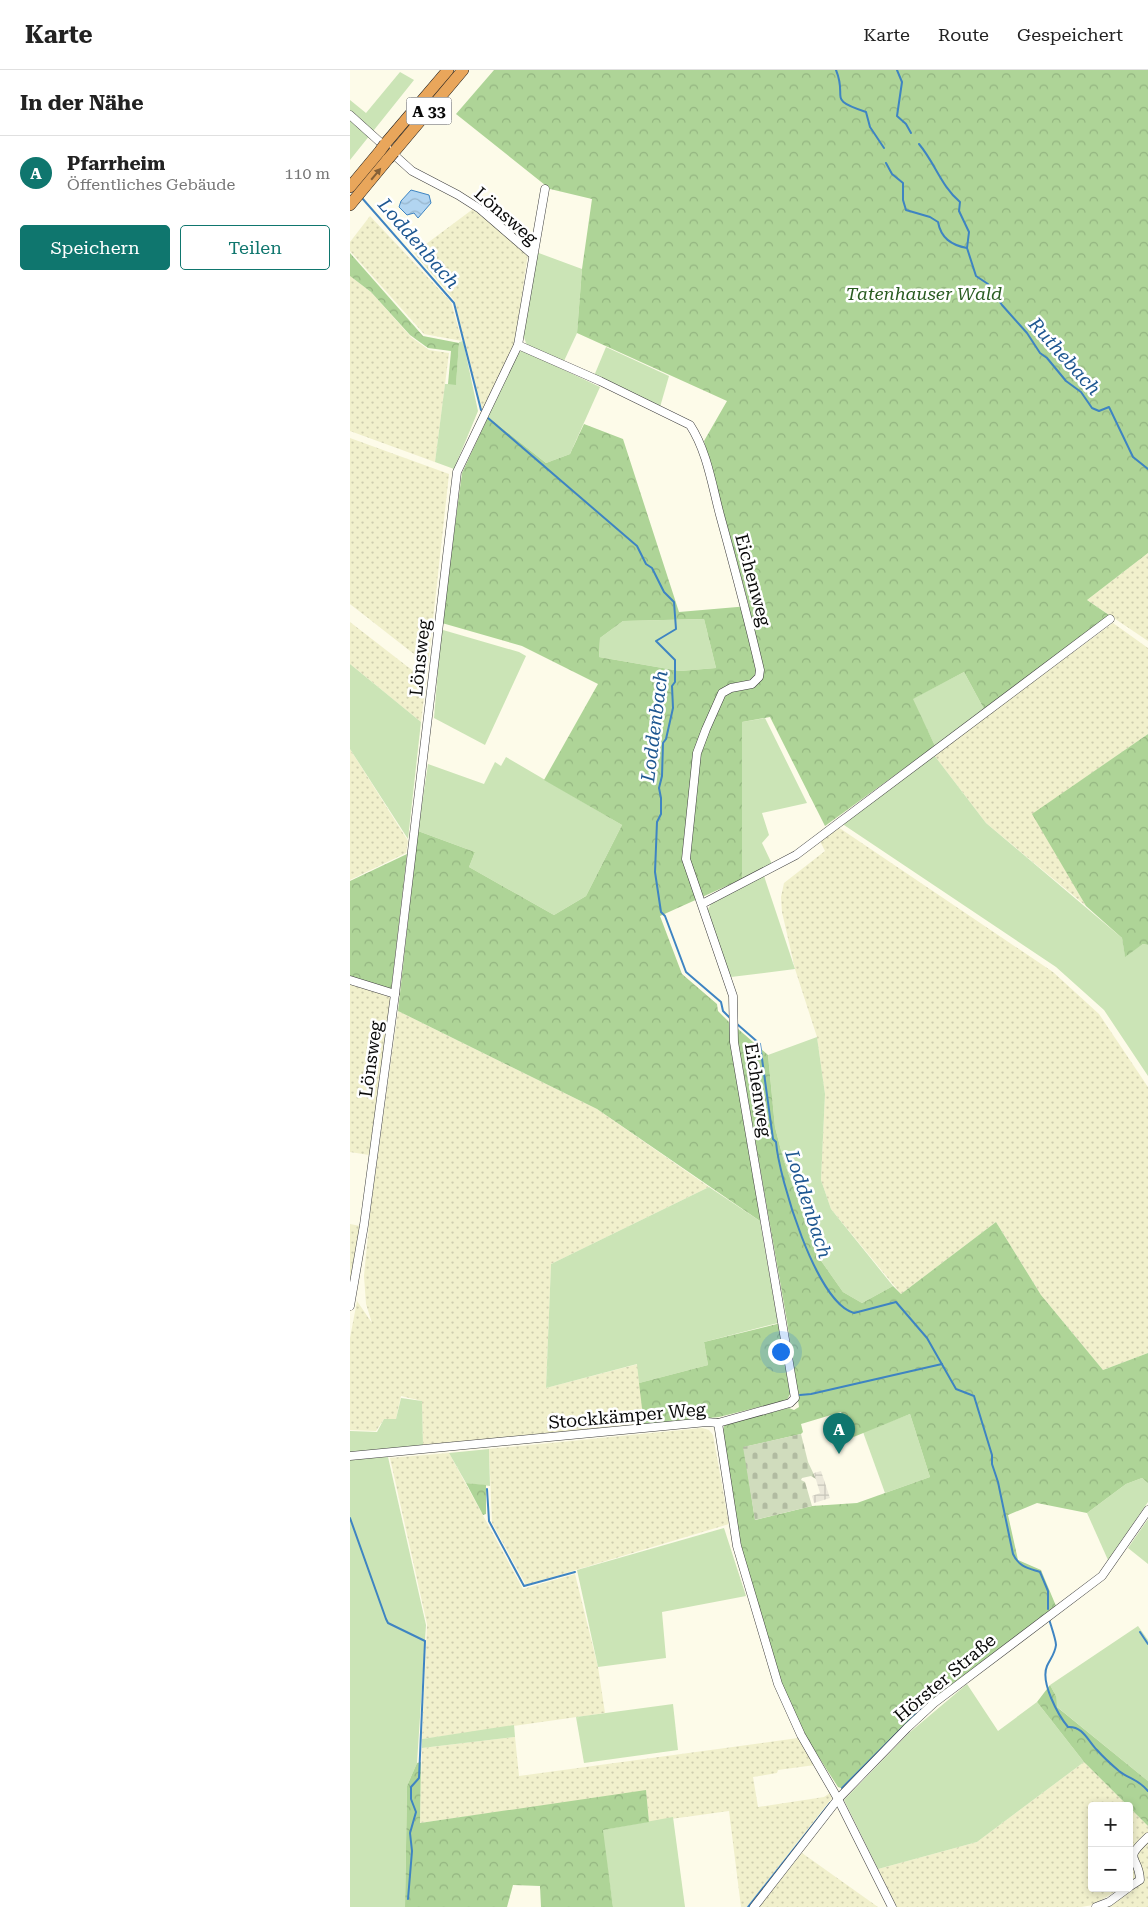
<!DOCTYPE html>
<html lang="de">
<head>
<meta charset="utf-8">
<style>
	:root { --surface:#fff; --page:#f2f2f2; --text:#222; --muted:#767676; --line:#e0e0e0; --accent:#0f766e }
	body { margin:0; font-family:"Roboto Serif",serif; background:var(--page); color:var(--text) }
	.controls { position:absolute; right:15px; bottom:15px; display:grid; overflow:hidden; border-radius:5px; box-shadow:0 2px 8px #0003 }
	.controls button { width:45px; height:45px; display:grid; place-items:center; padding:0; border:0; border-bottom:1px solid var(--line); background:var(--surface); color:var(--text); font:25px sans-serif }
	.you { position:absolute; left:430px; top:1281px; width:18px; height:18px; margin:-12px; border:4px solid #fff; border-radius:50%; background:#1a73e8; box-shadow:0 0 0 8px #1a73e833 }
	.badge { display:grid; place-items:center; width:32px; height:32px; border-radius:50%; background:var(--accent); color:#fff; font-size:16px; font-weight:700 }
	.pin { position:absolute; translate:-50% -41px; filter:drop-shadow(0 1px 2px #0008) }
	.pin::after { content:''; position:absolute; top:26px; width:18px; height:15px; background:inherit; clip-path:polygon(0 0,100% 0,50% 100%) }
	.list { margin:0; padding:0; list-style:none }
	h2 { display:flex; justify-content:space-between; align-items:center; height:65px; margin:0; padding:0 20px; font-size:21px }
	h2 small { font-size:16px; font-weight:400; color:var(--muted) }
	.list li { display:grid; grid-template-columns:32px 1fr auto; gap:15px; align-items:center; box-sizing:border-box; height:75px; padding:0 20px; border-top:1px solid var(--line) }
	.list b { display:block; font-size:19px; white-space:nowrap }
	.list p { margin:0; font-size:16px; white-space:nowrap; color:var(--muted) }
	.list em { font-size:16px; font-style:normal; color:var(--muted) }
	.actions { display:flex; gap:10px; padding:15px 20px }
	.actions a { flex:1; padding:11px 0; border:1px solid var(--accent); border-radius:5px; text-align:center; font-size:18px; color:var(--accent) }
	.actions .main { background:var(--accent); color:#fff }
	.map { position:relative; flex:none; width:798px; height:1837px; overflow:hidden }
	header { display:flex; align-items:center; gap:30px; box-sizing:border-box; height:70px; padding:0 25px; background:var(--surface); border-bottom:1px solid var(--line) }
	header strong { font-size:24px }
	nav { display:flex; gap:28px; margin-inline-start:auto; font-size:18px }
	main { display:flex }
	aside { flex:1; background:var(--surface) }
	.map>svg:first-child { display:block }
	.farmland { fill:url(#farmland-dots) }
	.grass { fill:#cbe4b6 }
	.forest { fill:url(#forest-crowns); fill-rule:evenodd }
	.cemetery { fill:url(#cemetery-stones) }
	.plaza { fill:url(#plaza-grid) }
	.water { fill:url(#water-waves); stroke:#3e84c2 }
	.lines { fill:none; stroke-linecap:round; stroke-linejoin:round }
	.stream { stroke:#3e84c2; stroke-width:2 }
	.minor-casing { stroke:#3d3d3d; stroke-width:9 }
	.highway-casing { stroke:#1b1b1b; stroke-width:12 }
	.minor { stroke:#fff; stroke-width:8 }
	.highway { stroke:#e9a65b; stroke-width:11 }
	.highway-bridge-casing { stroke:#1b1b1b; stroke-width:12; stroke-linecap:butt }
	.highway-bridge { stroke:#e9a65b; stroke-width:11 }
	.oneway { fill:#856037 }
	.labels { text-anchor:middle; stroke-width:5; stroke-linejoin:round; paint-order:stroke }
	.shield { fill:#fff; stroke:#545454; stroke-width:1 }
	.shield-label { font-size:16px; font-weight:bold; fill:#0a0a0a }
	.street-label { font-size:18px; fill:#0a0a0a; stroke:#fff }
	.park-label { font-size:18px; font-style:italic; fill:#295c21; stroke:#fff }
	.water-label { font-size:19px; font-style:italic; fill:#1e5791; stroke:#fff }
</style>
</head>
<body>
<header>
<strong>Karte</strong>
<nav><a>Karte</a><a>Route</a><a>Gespeichert</a></nav>
</header>
<main>
<aside>
<h2>In der Nähe<small></small></h2>
<ul class="list">
<li><span class="badge">A</span><div><b>Pfarrheim</b><p>Öffentliches Gebäude</p></div><em>110 m</em></li>
</ul>
<div class="actions"><a class="main">Speichern</a><a>Teilen</a></div>
</aside>
<div class="map">
<svg width="798" height="1837" viewBox="0 0 798 1837">
	<defs>
		<pattern id="farmland-dots" width="8" height="8" patternUnits="userSpaceOnUse" patternTransform="scale(1.25)"><rect width="8" height="8" fill="#f1f0cc"/><path d="M2 2h.1M6 6h.1" fill="none" stroke="#cdccae" stroke-width="1.8" stroke-linecap="round"/></pattern>
		<pattern id="forest-crowns" width="20" height="18" patternUnits="userSpaceOnUse" patternTransform="scale(1.25)"><rect width="20" height="18" fill="#aed497"/><path d="M2 6a3 3 0 1 1 6 0M12 15a3 3 0 1 1 6 0" fill="none" stroke="#94b581"/></pattern>
		<pattern id="cemetery-stones" width="16" height="16" patternUnits="userSpaceOnUse" patternTransform="scale(1.25)"><rect width="16" height="16" fill="#d0dcbd"/><path d="M2 7V4a2 2 0 0 1 4 0v3zM10 15v-3a2 2 0 0 1 4 0v3z" fill="#b1bba1"/></pattern>
		<pattern id="plaza-grid" width="8" height="8" patternUnits="userSpaceOnUse" patternTransform="scale(1.25)"><rect width="8" height="8" fill="#ebe8da"/><path d="M0 4h8M4 0v8" fill="none" stroke="#c8c6ba"/></pattern>
		<pattern id="water-waves" width="16" height="10" patternUnits="userSpaceOnUse" patternTransform="scale(1.25)"><rect width="16" height="10" fill="#b2d5f1"/><path d="M0 5q4-4 8 0t8 0" fill="none" stroke="#98b6cd"/></pattern>
	</defs>
	<rect width="100%" height="100%" fill="#fdfbe9"/>
	<g class="farmland">
		<path d="M123,139L178,183L165,273L131,342L104,230L64,183Z"/>
		<path d="M20,146L101,232L112,271L74,264L0,181V172Z"/>
		<path d="M0,206L21,222L61,267L79,280L99,283L85,392L0,361Z"/>
		<path d="M0,368L99,404L78,595L0,534Z"/>
		<path d="M798,483V571L737,530Z"/>
		<path d="M0,552L76,611L71,652L0,594Z"/>
		<path d="M763,553L798,578V664L683,744L736,836L636,753L584,685Z"/>
		<path d="M0,679L58,771L56,783L0,810Z"/>
		<path d="M488,757L703,902L749,944L798,1017V1283L753,1300L691,1225L646,1152L551,1224L481,1139L471,1110L475,1024L467,967L445,899L432,842L431,827L434,813L475,781L470,771Z"/>
		<path d="M0,913L42,928L19,1085L0,1082Z"/>
		<path d="M48,941L247,1039L359,1117L201,1194L196,1318L288,1294L294,1355L73,1375L72,1331L51,1326L46,1349H34L26,1361L0,1360V1268L7,1231L22,1253L16,1234L14,1206L21,1134Z"/>
		<path d="M0,1154L10,1156L0,1212Z"/>
		<path d="M352,1358L359,1360L363,1365L379,1454L176,1515L142,1453L139,1379Z"/>
		<path d="M99,1383L173,1519L225,1504L248,1597L255,1643L72,1669L77,1554L40,1388Z"/>
		<path d="M165,1667L169,1706L448,1668L465,1695L428,1700L427,1703L403,1707L408,1737L474,1727L480,1723L482,1728L397,1837H391L379,1741L299,1752L296,1721L70,1753L72,1678Z"/>
		<path d="M734,1692L778,1736H742V1818H771L743,1835L731,1837H547L528,1799L627,1772Z"/>
		<path d="M779,1737L798,1756V1764L782,1779L788,1807L779,1812Z"/>
		<path d="M798,1770V1837H757L795,1809L784,1787Z"/>
		<path d="M452,1783L528,1837H409Z"/>
	</g>
	<g class="grass">
		<path d="M50,2L64,10L0,90V30L16,43Z"/>
		<path d="M186,182L232,199L227,263L214,291L177,276L173,264Z"/>
		<path d="M113,271L128,341L104,399L85,392L95,314H106L109,272Z"/>
		<path d="M256,277L319,306L310,337L244,306Z"/>
		<path d="M172,280L250,317L220,384L196,393L138,347L166,285Z"/>
		<path d="M354,549L366,598L330,601L249,587L250,568L273,551Z"/>
		<path d="M93,560L169,582L176,586L135,675L84,648L91,563Z"/>
		<path d="M0,594L71,652L58,769L0,679Z"/>
		<path d="M614,602L634,639L585,676L562,629Z"/>
		<path d="M415,648L457,733L412,743L419,765L412,773L422,794L392,809V652Z"/>
		<path d="M584,685L636,753L772,868L775,886L793,874L798,875V1006L754,940L706,897L491,753Z"/>
		<path d="M156,687L272,755L236,826L204,845L119,797L125,782L68,761L78,694L134,714L145,692L151,696Z"/>
		<path d="M414,806L445,899L381,907L357,841L361,834Z"/>
		<path d="M467,967L475,1024L471,1110L481,1139L543,1216L512,1233L493,1222L467,1185L433,1088L425,1057L418,985Z"/>
		<path d="M359,1117L410,1151L428,1253L354,1272L358,1295L289,1313L287,1294L196,1318L201,1194Z"/>
		<path d="M51,1328L72,1331L73,1375L0,1383V1361L27,1362L34,1349H46Z"/>
		<path d="M560,1344L580,1407L535,1423L513,1362Z"/>
		<path d="M139,1379L140,1416L116,1413L99,1383Z"/>
		<path d="M38,1387L76,1555L67,1693L57,1716L55,1837H0V1389Z"/>
		<path d="M792,1408L798,1413V1432L758,1490L737,1443L776,1414Z"/>
		<path d="M798,1449V1494L778,1478Z"/>
		<path d="M374,1458L396,1526L312,1542L316,1588L248,1597L227,1500Z"/>
		<path d="M788,1556L798,1570V1711L706,1636V1626L700,1615Z"/>
		<path d="M617,1614L648,1661L687,1632L734,1692L627,1772L528,1799L494,1730L559,1663Z"/>
		<path d="M323,1634L328,1680L234,1693L226,1647Z"/>
		<path d="M164,1655L165,1667L72,1678V1669Z"/>
		<path d="M323,1747L335,1837H263L252,1760Z"/>
	</g>
	<g class="forest">
		<path d="M144,0H798V483L737,530L759,545L634,639L614,602L563,629L585,676L475,756L420,647L392,652V809L310,846L332,904L367,934L368,941L381,954L413,1150L410,1151L247,1039L48,941L68,761L125,782L119,797L204,845L236,826L272,755L194,710L248,614L172,576L92,553L112,403L138,347L196,393L220,384L234,354L273,369L329,542L399,536L354,371L377,331L227,263L232,199L242,129L200,119L106,44ZM354,549L366,598L330,601L249,587L250,568L273,551Z"/>
		<path d="M0,183L73,266L109,273L106,315L98,314L101,281L78,278L60,265L21,222L0,206Z"/>
		<path d="M798,664V875L793,874L775,887L772,868L736,836L682,744Z"/>
		<path d="M57,784L41,921L0,907V811Z"/>
		<path d="M387,958L418,985L425,1057L433,1088L467,1185L493,1222L512,1233L543,1216L551,1224L646,1152L691,1225L753,1300L798,1283V1413L792,1408L776,1414L737,1443L687,1433L658,1445L668,1490L691,1500L706,1536L578,1632L491,1718L488,1717L454,1664L436,1627L390,1478L373,1361L374,1356L380,1352L439,1338L444,1340L449,1337L437,1251L388,973ZM491,1342L501,1368L560,1344L580,1407L507,1433L462,1436L405,1450L394,1377L451,1364L453,1362L451,1354Z"/>
		<path d="M431,1253L442,1320L437,1330L369,1347L294,1355L289,1313L358,1295L354,1272Z"/>
		<path d="M116,1413L136,1415V1444L133,1445Z"/>
		<path d="M700,1615L706,1626L707,1637L798,1711V1756L734,1692L687,1632Z"/>
		<path d="M71,1692L70,1753L296,1720L299,1752L253,1760L263,1837H191L190,1816L163,1815L157,1837H55L57,1716L67,1693Z"/>
	</g>
	<path class="cemetery" d="M451,1364L458,1392L466,1409L461,1406L452,1408L451,1410L455,1412L462,1436L405,1450L393,1377Z"/>
	<path class="plaza" d="M471,1401L480,1428L464,1433L462,1426L470,1423L464,1403Z"/>
	<path class="water" d="M61,120L79,125L81,133L68,148L64,143L57,145L49,137L51,131Z"/>
	<g class="lines">
		<g class="stream">
			<path d="M486,0C498,29 476,29 516,42L520,57L534,78"/>
			<path d="M547,0L552,12L547,46L556,54L561,63"/>
			<path d="M569,74C585,93 591,116 610,132L609,141L619,162L617,178L626,206L638,214L652,235L677,263L690,283L697,288L716,311L731,322L742,338L749,341L759,337L783,387L798,399"/>
			<path d="M536,93L542,104L553,113V130L556,140L580,147L588,152C591,168 601,175 617,178"/>
			<path d="M12,128L104,233L131,340"/>
			<path d="M138,348L287,476L296,494L302,498L314,522L324,532L326,559L306,571L325,590V612L322,616L323,638L316,669L313,673L312,706L309,718L311,728V744L307,752L305,802L311,842L315,846L336,902L371,932L373,941L380,948"/>
			<path d="M387,954L410,974L423,1069L426,1072C429,1108 466,1233 504,1243L546,1232L577,1268L606,1319L624,1326L642,1385V1394L648,1412L663,1484C669,1497 678,1498 690,1502L698,1521V1539"/>
			<path d="M440,1321V1316"/>
			<path d="M450,1325L461,1324L592,1294"/>
			<path d="M137,1419L139,1451L174,1516L225,1502"/>
			<path d="M0,1448L36,1549L38,1553L75,1571L69,1708L61,1717V1729L66,1742L60,1763L62,1781L58,1829"/>
			<path d="M699,1549C701,1556 706,1570 706,1575C705,1584 700,1589 697,1596C690,1612 708,1645 718,1657C733,1656 738,1671 747,1680C754,1688 762,1695 769,1701C779,1709 788,1709 798,1721"/>
			<path d="M790,1562L798,1574"/>
			<path d="M492,1718L573,1637"/>
			<path d="M398,1837L480,1733"/>
		</g>
		<g class="minor-casing">
			<g id="minor">
				<path d="M0,45L62,101L108,125L130,139L182,184"/>
				<path d="M352,834L446,785L760,549"/>
				<path d="M0,910L45,924"/>
				<path d="M0,1236L14,1155L45,924L107,402L168,275L195,119"/>
				<path d="M368,1353L387,1476L428,1614L451,1665L488,1729L542,1837"/>
				<path d="M0,1386L357,1352L368,1353L440,1333L445,1328L384,972L383,926L336,789L347,683L356,659L372,623L381,618L402,614L409,607L410,600C398,548 384,496 370,445C362,415 357,381 340,355L250,311L168,275"/>
				<path d="M779,1817L790,1810C789,1784 771,1792 798,1767"/>
				<path d="M404,1837L488,1729L557,1658L584,1633L752,1506L798,1440"/>
				<path d="M746,1837L759,1832L778,1818"/>
			</g>
		</g>
		<g class="highway-casing">
			<g id="highway">
				<path d="M35,74L98,0"/>
				<path d="M44,82L113,0"/>
				<path d="M0,117L30,81"/>
				<path d="M0,135L38,89"/>
			</g>
		</g>
		<use href="#minor" class="minor"/>
		<use href="#highway" class="highway"/>
		<g class="highway-bridge-casing">
			<g id="highway-bridge">
				<path d="M30,81L35,74"/>
				<path d="M38,89L44,82"/>
			</g>
		</g>
		<use href="#highway-bridge" class="highway-bridge"/>
	</g>
	<defs><path id="oneway-solid" d="M-6-.8H1V-3.2L6.5 0L1 3.2V.8H-6Z" transform="scale(1.25)"/></defs>
	<use class="oneway" href="#oneway-solid" transform="translate(26 104) rotate(-50)"/>
	<g class="labels">
		<rect class="shield" x="56.5" y="27.5" width="45" height="27" rx="4"/>
		<g class="shield-label">
			<text x="79" y="47">A 33</text>
		</g>
		<g class="street-label">
			<text transform="translate(156 146) rotate(41)" y="6">Lönsweg</text>
			<text transform="translate(403 510) rotate(75)" y="6">Eichenweg</text>
			<text transform="translate(70 588) rotate(-84)" y="6">Lönsweg</text>
			<text transform="translate(21 989) rotate(-82)" y="6">Lönsweg</text>
			<text transform="translate(408 1020) rotate(81)" y="6">Eichenweg</text>
			<text transform="translate(277 1346) rotate(-5)" y="6">Stockkämper Weg</text>
			<text transform="translate(595 1608) rotate(-40)" y="6">Hörster Straße</text>
		</g>
		<g class="park-label">
			<text x="574" y="230">Tatenhauser Wald</text>
		</g>
		<g class="water-label">
			<text transform="translate(69 173) rotate(49)" y="7">Loddenbach</text>
			<text transform="translate(715 286) rotate(48)" y="7">Ruthebach</text>
			<text transform="translate(304 656) rotate(-83)" y="7">Loddenbach</text>
			<text transform="translate(459 1134) rotate(72)" y="7">Loddenbach</text>
		</g>
	</g>
</svg>
<div class="controls">
<button>+</button>
<button>−</button>
</div>
<div class="you"></div>
<div class="pin badge" style="left:489px;top:1384px">A</div>
</div>
</main>
</body>
</html>
